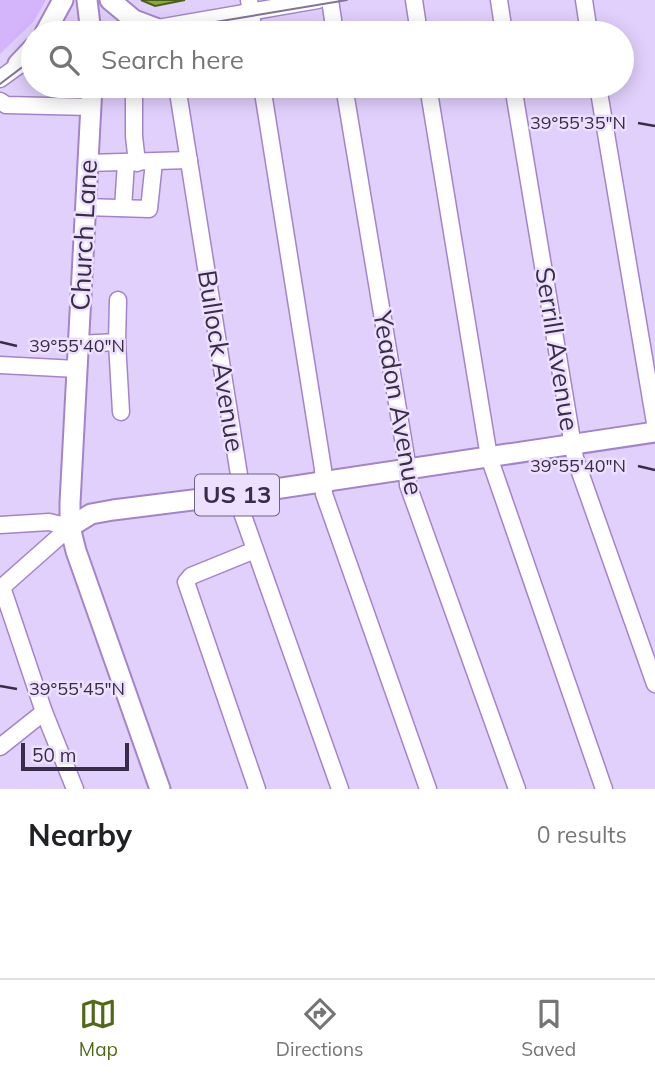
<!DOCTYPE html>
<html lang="en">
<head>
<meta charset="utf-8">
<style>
	:root { --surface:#fff; --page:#f6f6f6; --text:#202124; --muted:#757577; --line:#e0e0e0; --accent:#516816 }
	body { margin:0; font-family:Mulish,sans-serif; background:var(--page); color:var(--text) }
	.scale { position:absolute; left:21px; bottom:18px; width:108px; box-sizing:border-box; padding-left:7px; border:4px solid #392c49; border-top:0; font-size:19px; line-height:24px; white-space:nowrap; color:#392c49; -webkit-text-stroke:5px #ece0fe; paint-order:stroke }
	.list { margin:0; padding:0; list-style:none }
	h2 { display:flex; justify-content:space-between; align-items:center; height:91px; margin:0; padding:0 28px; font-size:30px }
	h2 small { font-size:23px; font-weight:400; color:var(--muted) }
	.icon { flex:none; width:38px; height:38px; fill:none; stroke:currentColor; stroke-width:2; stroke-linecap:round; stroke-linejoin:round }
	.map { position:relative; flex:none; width:655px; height:789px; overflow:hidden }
	.search { position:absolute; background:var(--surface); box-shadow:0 4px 18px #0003; left:21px; right:21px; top:21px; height:77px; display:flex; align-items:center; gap:18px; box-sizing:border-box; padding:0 24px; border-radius:38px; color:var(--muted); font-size:26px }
	.sheet { height:189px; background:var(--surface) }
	nav { display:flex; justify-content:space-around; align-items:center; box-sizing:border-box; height:98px; border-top:2px solid var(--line); background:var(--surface); font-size:19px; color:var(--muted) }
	nav a { display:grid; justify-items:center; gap:4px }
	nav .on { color:var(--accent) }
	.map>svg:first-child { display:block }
	.green { fill:#d4b4fb }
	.building { fill:#89a847; stroke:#4b6113; stroke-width:2 }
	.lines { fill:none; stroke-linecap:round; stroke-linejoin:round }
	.minor-casing { stroke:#a384c9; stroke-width:19 }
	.major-casing { stroke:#a384c9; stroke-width:23 }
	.minor { stroke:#fff; stroke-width:16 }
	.major { stroke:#fff; stroke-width:19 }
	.tram { stroke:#837497; stroke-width:2 }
	.ticks { fill:none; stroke:#392c49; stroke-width:2.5 }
	.labels { text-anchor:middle; stroke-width:5; stroke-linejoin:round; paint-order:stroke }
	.shield { fill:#ece0fe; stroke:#6f627f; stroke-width:2 }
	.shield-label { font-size:24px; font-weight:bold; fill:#392c49 }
	.street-label { font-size:26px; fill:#392c49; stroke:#ece0fe }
	.ticks-label { font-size:18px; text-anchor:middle; fill:#392c49; stroke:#ece0fe; stroke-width:5; stroke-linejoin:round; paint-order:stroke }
</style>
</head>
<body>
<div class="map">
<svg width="655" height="789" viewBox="0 0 655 789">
	<rect width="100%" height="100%" fill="#e2d0fc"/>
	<path class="green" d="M0,0H46L34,21L0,54Z"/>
	<path class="building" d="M141,0H185L155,6Z"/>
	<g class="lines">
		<g class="minor-casing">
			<g id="minor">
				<path d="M249,0L254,33"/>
				<path d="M330,0L335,33"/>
				<path d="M414,0L419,33"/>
				<path d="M499,0L504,33"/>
				<path d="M584,0L589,33"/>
				<path d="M129,33L318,0"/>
				<path d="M0,79L29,58"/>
				<path d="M177,86L240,481V507L340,789"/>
				<path d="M262,86L323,469L324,494L428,789"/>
				<path d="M344,86L406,457L408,485L517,789"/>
				<path d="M428,86L489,457L604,789"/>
				<path d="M513,86L575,458L655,684"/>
				<path d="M598,86L655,423"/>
				<path d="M134,89V136L137,163"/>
				<path d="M0,101L6,105L91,107"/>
				<path d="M88,163L189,160"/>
				<path d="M85,207L149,209L154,162"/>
				<path d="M123,208L126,163"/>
				<path d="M117,342L121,412"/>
				<path d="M78,344L117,342L118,300"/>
				<path d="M0,365L77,369"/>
				<path d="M0,525L49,522L70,527"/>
				<path d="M255,550L191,576L186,582L257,789"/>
				<path d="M2,587L44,712L75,789"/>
				<path d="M0,589L70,527"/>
				<path d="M0,747L44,712"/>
			</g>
		</g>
		<g class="major-casing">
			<g id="major">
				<path d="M87,0L91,33"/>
				<path d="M110,0L134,20L158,29"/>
				<path d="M45,33L63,0"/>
				<path d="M18,64L33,48"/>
				<path d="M92,86L70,503V527L76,551L160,789"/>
				<path d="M70,527L91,514L113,510L241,494L655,432"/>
			</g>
		</g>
		<use href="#minor" class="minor"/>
		<use href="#major" class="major"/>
		<g class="tram">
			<path d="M108,33L158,25"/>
			<path d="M149,33L347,0"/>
			<path d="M0,84L33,59"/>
		</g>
	</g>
	<path class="ticks" d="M638,123L655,126M0,342L17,346M638,466L655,470M0,686L17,689"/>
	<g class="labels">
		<rect class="shield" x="195" y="474.5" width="84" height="41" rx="5"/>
		<g class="shield-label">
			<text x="237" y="503">US 13</text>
		</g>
		<g class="street-label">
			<text transform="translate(84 235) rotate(-87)" y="9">Church Lane</text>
			<text transform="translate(557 349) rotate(81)" y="9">Serrill Avenue</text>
			<text transform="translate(221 361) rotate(81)" y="9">Bullock Avenue</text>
			<text transform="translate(398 403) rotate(80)" y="9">Yeadon Avenue</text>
		</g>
	</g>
	<g class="ticks-label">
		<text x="578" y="129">39°55'35"N</text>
		<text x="77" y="352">39°55'40"N</text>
		<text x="578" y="472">39°55'40"N</text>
		<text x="77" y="695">39°55'45"N</text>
	</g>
</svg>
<div class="scale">50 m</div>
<div class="search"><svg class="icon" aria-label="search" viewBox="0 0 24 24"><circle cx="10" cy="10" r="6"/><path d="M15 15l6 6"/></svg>Search here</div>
</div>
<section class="sheet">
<h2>Nearby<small>0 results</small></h2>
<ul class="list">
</ul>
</section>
<nav>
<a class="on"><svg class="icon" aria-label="map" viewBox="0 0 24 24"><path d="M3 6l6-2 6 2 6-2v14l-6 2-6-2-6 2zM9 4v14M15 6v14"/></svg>Map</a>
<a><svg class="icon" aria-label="directions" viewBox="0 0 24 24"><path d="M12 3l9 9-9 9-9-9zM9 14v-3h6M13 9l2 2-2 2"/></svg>Directions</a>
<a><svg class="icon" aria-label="saved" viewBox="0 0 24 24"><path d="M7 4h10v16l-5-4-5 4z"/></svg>Saved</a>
</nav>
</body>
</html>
